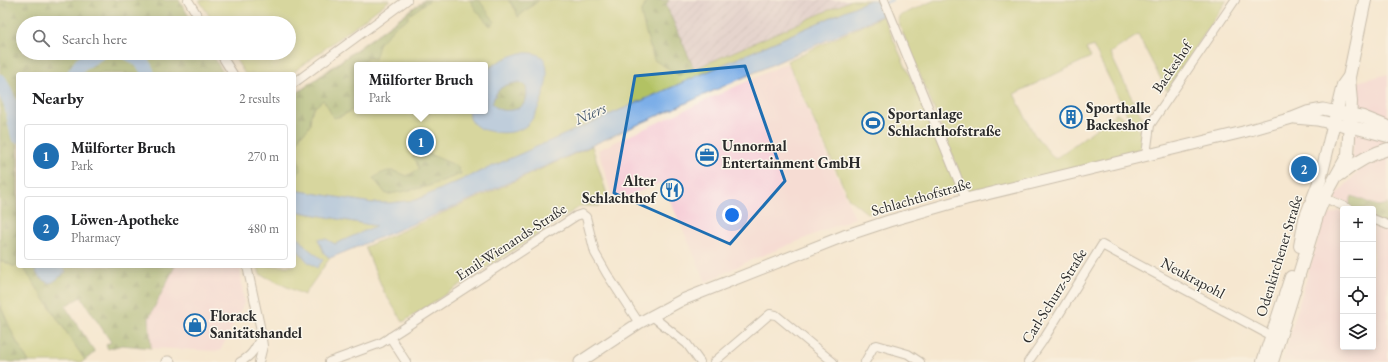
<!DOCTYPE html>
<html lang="en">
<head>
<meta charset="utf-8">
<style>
	:root { --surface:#fff; --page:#f2f2f2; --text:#202124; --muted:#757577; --line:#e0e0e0; --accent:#1f6fb2 }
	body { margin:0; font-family:"EB Garamond",serif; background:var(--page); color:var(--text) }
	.controls { position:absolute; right:12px; bottom:12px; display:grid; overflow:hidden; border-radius:4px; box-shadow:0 2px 10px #0003 }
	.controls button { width:36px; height:36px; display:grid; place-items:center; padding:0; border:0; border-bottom:1px solid var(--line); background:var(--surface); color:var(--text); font:20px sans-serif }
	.you { position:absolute; left:732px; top:215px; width:14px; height:14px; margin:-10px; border:3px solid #fff; border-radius:50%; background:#1a73e8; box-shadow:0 0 0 6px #1a73e833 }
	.badge { display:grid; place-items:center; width:26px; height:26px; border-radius:50%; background:var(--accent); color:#fff; font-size:13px; font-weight:700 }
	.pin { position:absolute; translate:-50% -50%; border:2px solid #fff; box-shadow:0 1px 4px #0006 }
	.popup { position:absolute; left:354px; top:62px; width:134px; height:52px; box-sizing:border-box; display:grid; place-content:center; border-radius:4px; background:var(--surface); filter:drop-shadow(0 1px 3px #0005); font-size:13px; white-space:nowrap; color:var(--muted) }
	.popup b { font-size:15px; color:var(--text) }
	.popup::after { content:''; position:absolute; left:50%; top:100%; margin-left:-8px; border:8px solid transparent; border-top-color:var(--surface) }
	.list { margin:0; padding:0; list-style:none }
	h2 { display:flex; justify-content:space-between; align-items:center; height:52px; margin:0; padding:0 16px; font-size:17px }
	h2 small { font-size:13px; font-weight:400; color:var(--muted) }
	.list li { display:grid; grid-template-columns:26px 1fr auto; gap:12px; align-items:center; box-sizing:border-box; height:64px; margin:0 8px 8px; padding:0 8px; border:1px solid var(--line); border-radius:4px }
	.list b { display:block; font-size:15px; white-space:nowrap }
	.list p { margin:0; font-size:13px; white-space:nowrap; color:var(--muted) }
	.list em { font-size:13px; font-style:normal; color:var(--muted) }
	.icon { flex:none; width:22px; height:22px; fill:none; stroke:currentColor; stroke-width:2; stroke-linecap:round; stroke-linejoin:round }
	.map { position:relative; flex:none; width:1388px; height:362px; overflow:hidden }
	.search { position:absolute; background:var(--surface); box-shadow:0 2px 10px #0003; left:16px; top:16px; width:280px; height:44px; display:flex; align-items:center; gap:10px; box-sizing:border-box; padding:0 14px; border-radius:22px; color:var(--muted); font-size:15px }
	.panel { position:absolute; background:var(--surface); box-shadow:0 2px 10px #0003; left:16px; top:72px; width:280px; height:196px; border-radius:4px }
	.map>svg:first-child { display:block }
	.built { fill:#f6cfd8 }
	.industrial { fill:url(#industrial-furrows) }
	.green { fill:#b2c264; stroke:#6e7648; fill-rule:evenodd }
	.forest { fill:url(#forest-firs); stroke:#5c6a42 }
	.water { fill:#7caee8; stroke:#546c8a; fill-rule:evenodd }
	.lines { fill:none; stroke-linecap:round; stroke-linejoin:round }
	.stream { stroke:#7caee8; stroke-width:2.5 }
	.river { stroke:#7caee8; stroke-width:14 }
	.minor-casing { stroke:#90897e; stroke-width:10 }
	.secondary-casing { stroke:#90897e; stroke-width:13 }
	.primary-casing { stroke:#90897e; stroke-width:14 }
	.minor { stroke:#fff; stroke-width:8 }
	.secondary { stroke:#fff; stroke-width:11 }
	.primary { stroke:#fff; stroke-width:12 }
	.marked { fill:none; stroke:#1f6fb2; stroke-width:3; stroke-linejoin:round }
	.labels { text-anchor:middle; stroke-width:3; stroke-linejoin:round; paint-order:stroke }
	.street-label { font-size:15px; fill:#2b2b2b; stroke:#fbf7ec }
	.poi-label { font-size:15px; font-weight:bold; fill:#2b2b2b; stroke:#fbf7ec; text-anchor:start }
	.water-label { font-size:16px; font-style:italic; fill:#47596d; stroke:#fbf7ec }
</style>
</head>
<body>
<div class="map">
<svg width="1388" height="362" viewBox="0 0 1388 362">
	<defs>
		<pattern id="industrial-furrows" width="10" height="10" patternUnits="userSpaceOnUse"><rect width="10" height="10" fill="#d1bdca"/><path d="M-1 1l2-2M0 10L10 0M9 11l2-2" fill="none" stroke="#aa9aa4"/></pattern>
		<pattern id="forest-firs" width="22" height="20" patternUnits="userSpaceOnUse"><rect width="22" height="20" fill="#8da85a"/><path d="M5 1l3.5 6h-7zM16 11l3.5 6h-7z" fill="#73894b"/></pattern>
	</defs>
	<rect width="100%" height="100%" fill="#fbf7ec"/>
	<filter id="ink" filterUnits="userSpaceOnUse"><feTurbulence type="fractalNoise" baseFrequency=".025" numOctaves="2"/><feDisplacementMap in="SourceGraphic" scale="8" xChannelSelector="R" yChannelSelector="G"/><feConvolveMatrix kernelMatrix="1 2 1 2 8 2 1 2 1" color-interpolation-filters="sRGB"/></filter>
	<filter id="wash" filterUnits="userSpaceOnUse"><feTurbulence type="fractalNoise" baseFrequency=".012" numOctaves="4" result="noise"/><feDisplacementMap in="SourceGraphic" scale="16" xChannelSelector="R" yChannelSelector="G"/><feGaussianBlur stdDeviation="0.9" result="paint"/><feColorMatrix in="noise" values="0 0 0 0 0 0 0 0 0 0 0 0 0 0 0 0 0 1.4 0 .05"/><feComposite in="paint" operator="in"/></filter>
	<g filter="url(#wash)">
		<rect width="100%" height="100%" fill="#f6e7d0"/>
		<g class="built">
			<path d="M787,63L855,218L749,261L706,282L662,182L614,202L598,150Z"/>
			<path d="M1388,74V204L1378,206L1352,196L1349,205L1335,199L1337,194L1358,172L1351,161L1354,140L1357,82Z"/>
			<path d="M1339,211L1343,212V347H1373V224L1388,231V362H1282L1324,219L1329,215Z"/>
			<path d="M175,266H240L244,303L220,351L151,348L149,318Z"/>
		</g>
		<path class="industrial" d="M669,0H852L694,69L665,5Z"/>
		<g class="green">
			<path d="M199,0H390L291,74H245L232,53H289V23H214Z"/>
			<path d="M424,0H508L516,10L518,17L539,0H669L666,5L694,69L852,0H870L416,200L390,203H372L294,190V95ZM357,65H485V111H357Z"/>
			<path d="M935,0H1227L1167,91L1138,35L1110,53L1137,109L1147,124L1143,129L1129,118L1093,46L1086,49L1091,57L1014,94L1034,134L1055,159L1117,113L1144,133L1140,149L970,198L898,21L899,16Z"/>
			<path d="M883,16L958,184L956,189L868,214L849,199L787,61Z"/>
			<path d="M592,146L609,201L599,206H581L403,322L384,292L365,247L480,197Z"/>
			<path d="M294,211L377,226L335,244L326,239L324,253L330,258L304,295L260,274L258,266H294Z"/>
			<path d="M0,261H3L13,266L23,267L85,360L82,362H29L15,339L0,305Z"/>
		</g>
		<g class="forest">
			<path d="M0,0H179L193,23H23V53H211L224,74H18V266H175L149,318L151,348L122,345L108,349L106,345L111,342L81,297L65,306L95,352L85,360L23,267L13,266L3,261H0Z"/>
			<path d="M425,0H430L408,16V19L394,27L388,35L380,42L375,59L366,58L362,65H357V105C351,112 342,117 333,118L328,107L323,100L313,109L311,115L310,125L307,130L301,135L295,147L301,170L294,179V96Z"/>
			<path d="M470,0H479L495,22L490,26L476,10Z"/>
			<path d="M508,0H539L518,17L516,10Z"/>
			<path d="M647,0H669L666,5L694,69L679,75L654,60L645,30L641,13Z"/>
			<path d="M520,82L526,86C528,99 525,108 512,110C503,112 498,111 492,103C499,86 503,85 520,82Z"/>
			<path d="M420,150L457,166L461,174L426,187L390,194H386L373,178C388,169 391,169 407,176L419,169L416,161L412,157Z"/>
			<path d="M1352,196L1378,206L1388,204V230L1373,224V209H1348Z"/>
			<path d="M0,305L15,339L29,362H0Z"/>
		</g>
		<g class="water">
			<path d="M870,0H876L883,15L456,206L330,258L324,253L318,239H326L335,244L376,226L295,211V233L307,248L323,260L317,268L307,261L294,246V190L372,203H390L416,200Z"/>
			<path d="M521,53C528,53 536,52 542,57C555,70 540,111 529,123C518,135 499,134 485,130C475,127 470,122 468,111H485V72C495,62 507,57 521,53ZM520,82L526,86C529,99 525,108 512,110C503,111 498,111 492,103C498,86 503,85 520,82Z"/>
			<path d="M33,266H63L66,272L53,282L48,283L39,277Z"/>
		</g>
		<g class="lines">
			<path class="stream" d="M876,7L892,0"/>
			<g class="river">
				<path d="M128,53C138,58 145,63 148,74"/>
				<path d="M74,74L81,64L99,53"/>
				<path d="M0,81L11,105L18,136"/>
			</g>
		</g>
	</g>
	<g filter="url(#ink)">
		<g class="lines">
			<g class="minor-casing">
				<g id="minor">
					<path d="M188,0L202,23"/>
					<path d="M884,0L966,199"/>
					<path d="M220,53L233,74"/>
					<path d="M294,83L407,0"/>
					<path d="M1146,155L1150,125L1235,0"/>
					<path d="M1320,196L1350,209"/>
					<path d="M1373,219L1388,225"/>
					<path d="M247,266L260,326L263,346L259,362"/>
					<path d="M652,316L687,344L700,362"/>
					<path d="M390,337L406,362"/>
					<path d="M240,362C252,356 256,348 261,336"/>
					<path d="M329,362L381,343L576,216L582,214L586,217L595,253L607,274L639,323"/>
					<path d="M714,362L770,314L776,315L833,362"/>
					<path d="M865,362L874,346L877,345L908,354L920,362"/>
					<path d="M1028,362L1042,342L1102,245L1275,338"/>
				</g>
			</g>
			<g class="secondary-casing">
				<g id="secondary">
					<path d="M1295,118L1317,120L1334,124"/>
					<path d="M167,362H169"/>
					<path d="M580,362L639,323L682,300L844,236L889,221L966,199L1243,132L1292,118L1307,112L1323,109L1337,112"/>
				</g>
			</g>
			<g class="primary-casing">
				<g id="primary">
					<path d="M1342,113L1363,117L1388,127"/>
					<path d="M1343,125L1361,129L1388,136"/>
					<path d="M1341,174C1355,163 1370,154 1388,149"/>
					<path d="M1300,246L1305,219L1320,180L1343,85L1348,78"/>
					<path d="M1263,362L1291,277"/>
					<path d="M1272,362L1318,213L1324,198L1348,155L1351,102L1349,77L1365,0"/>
				</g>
			</g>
			<use href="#minor" class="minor"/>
			<use href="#secondary" class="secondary"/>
			<use href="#primary" class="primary"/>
		</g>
	</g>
	<path d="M0 0H1388V362H0ZM745,66L785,181L730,244L614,193L635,76Z" fill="#f6e7d0" fill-opacity=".55" fill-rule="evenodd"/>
	<path class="marked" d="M745,66L785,181L730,244L614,193L635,76Z"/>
	<defs>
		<g id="building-ring" transform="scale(1.15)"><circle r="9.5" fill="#fbf7ec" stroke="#1f6fb2" stroke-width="1.5"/><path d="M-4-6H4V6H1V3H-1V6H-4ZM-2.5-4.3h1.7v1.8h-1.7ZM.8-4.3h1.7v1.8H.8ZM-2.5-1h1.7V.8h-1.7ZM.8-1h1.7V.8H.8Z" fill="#1f6fb2"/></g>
		<g id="stadium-ring" transform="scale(1.15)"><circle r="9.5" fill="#fbf7ec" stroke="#1f6fb2" stroke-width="1.5"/><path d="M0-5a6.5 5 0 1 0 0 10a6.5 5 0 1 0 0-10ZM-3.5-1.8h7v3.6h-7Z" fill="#1f6fb2"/></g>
		<g id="office-ring" transform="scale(1.15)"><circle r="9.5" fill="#fbf7ec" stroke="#1f6fb2" stroke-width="1.5"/><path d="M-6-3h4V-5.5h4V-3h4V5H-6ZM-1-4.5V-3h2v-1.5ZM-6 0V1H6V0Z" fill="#1f6fb2"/></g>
		<g id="restaurant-ring" transform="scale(1.15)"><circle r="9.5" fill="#fbf7ec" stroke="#1f6fb2" stroke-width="1.5"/><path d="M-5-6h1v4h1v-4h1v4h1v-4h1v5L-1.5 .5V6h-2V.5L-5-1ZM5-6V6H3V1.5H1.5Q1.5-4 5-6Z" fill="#1f6fb2"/></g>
		<g id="shop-ring" transform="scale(1.15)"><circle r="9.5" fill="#fbf7ec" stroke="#1f6fb2" stroke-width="1.5"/><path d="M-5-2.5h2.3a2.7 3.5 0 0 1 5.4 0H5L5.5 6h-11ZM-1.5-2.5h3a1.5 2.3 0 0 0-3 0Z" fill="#1f6fb2"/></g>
	</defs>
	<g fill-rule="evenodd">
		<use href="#building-ring" x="1071" y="117"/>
		<use href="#stadium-ring" x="873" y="123"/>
		<use href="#office-ring" x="707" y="155"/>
		<use href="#restaurant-ring" x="672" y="190"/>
		<use href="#shop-ring" x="195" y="325"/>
	</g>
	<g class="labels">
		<g class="street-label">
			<text transform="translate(1172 67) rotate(-56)" y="5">Backeshof</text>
			<text transform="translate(921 197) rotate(-16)" y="5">Schlachthofstraße</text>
			<text transform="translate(511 242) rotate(-33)" y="5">Emil-Wienands-Straße</text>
			<text transform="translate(1279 256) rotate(-73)" y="5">Odenkirchener Straße</text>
			<text transform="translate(1193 278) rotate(28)" y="5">Neukrapohl</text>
			<text transform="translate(1054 296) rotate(-58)" y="5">Carl-Schurz-Straße</text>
		</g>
		<g class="poi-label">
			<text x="1086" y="113">Sporthalle<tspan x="1086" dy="17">Backeshof</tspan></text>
			<text x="888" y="119">Sportanlage<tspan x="888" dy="17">Schlachthofstraße</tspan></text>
			<text x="722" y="151">Unnormal<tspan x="722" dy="17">Entertainment GmbH</tspan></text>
			<text x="656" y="186" text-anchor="end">Alter<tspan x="656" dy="17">Schlachthof</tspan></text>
			<text x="210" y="321">Florack<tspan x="210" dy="17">Sanitätshandel</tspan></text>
		</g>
		<g class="water-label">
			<text transform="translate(590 113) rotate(-24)" y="6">Niers</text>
		</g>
	</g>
</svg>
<div class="controls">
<button>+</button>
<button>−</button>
<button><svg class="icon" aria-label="locate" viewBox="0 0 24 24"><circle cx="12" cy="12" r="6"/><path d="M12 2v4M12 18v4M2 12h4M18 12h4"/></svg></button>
<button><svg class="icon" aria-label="layers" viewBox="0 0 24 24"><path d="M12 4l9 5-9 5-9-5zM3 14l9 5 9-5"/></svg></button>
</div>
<div class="you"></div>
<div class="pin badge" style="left:421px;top:142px">1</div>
<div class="popup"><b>Mülforter Bruch</b>Park</div>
<div class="pin badge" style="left:1304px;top:169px">2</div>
<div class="search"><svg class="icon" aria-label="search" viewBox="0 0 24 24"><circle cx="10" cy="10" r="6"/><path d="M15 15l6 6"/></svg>Search here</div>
<section class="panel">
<h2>Nearby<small>2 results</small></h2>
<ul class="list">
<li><span class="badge">1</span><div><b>Mülforter Bruch</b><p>Park</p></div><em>270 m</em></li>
<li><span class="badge">2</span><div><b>Löwen-Apotheke</b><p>Pharmacy</p></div><em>480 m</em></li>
</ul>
</section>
</div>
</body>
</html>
